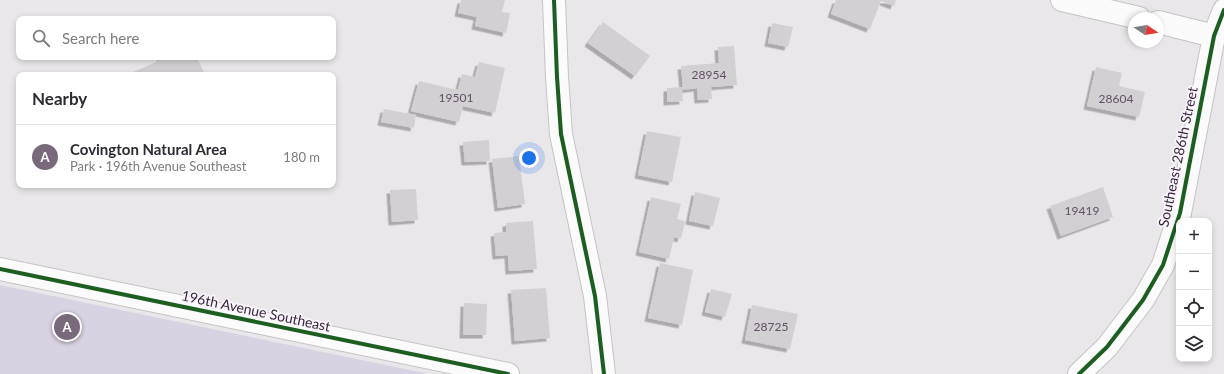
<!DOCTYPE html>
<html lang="en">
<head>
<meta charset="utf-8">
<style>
	:root { --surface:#fff; --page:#f7f7f7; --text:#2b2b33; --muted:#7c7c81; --line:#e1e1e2; --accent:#786a7b }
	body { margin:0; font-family:Lato,sans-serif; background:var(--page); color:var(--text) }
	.controls { position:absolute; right:12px; bottom:12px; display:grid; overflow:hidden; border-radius:8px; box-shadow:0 2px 6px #0003 }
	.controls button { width:36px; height:36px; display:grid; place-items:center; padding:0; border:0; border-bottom:1px solid var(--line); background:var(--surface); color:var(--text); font:20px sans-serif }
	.compass { position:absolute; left:1128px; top:12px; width:36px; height:36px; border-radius:50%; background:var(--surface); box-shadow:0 2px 6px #0003; rotate:102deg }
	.you { position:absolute; left:529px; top:158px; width:14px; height:14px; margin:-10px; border:3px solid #fff; border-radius:50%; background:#1a73e8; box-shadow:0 0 0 6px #1a73e833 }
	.badge { display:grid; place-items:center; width:26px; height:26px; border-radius:50%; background:var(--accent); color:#fff; font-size:13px; font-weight:700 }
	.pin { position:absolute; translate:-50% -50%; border:2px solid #fff; box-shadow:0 1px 4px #0006 }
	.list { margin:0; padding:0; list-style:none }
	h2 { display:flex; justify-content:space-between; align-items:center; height:52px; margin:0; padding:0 16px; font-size:17px }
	h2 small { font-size:13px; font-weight:400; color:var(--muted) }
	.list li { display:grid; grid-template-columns:26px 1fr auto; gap:12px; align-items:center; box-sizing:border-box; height:64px; padding:0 16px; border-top:1px solid var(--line) }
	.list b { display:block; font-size:15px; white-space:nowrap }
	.list p { margin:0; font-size:13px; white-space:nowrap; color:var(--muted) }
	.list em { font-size:13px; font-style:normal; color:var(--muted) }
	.icon { flex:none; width:22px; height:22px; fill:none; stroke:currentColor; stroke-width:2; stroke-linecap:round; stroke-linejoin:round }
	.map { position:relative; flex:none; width:1224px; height:374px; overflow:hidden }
	.search { position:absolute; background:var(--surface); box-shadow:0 2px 6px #0003; left:16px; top:16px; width:320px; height:44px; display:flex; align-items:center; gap:10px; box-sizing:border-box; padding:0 14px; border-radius:8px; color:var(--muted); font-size:15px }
	.panel { position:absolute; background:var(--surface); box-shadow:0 2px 6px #0003; left:16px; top:72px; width:320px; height:116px; border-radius:8px }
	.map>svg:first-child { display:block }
	.green { fill:#d9d2e3 }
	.building { fill:#d3d0d4; filter:url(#shadow) }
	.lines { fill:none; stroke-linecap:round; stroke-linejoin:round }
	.minor-casing { stroke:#c6c3c7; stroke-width:24 }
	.minor { stroke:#fcfbfc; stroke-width:22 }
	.cycleway-casing { stroke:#f8f6fa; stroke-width:6 }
	.cycleway { stroke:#1b5e20; stroke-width:4 }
	.labels { text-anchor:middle; stroke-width:3.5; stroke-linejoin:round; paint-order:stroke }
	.number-label { font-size:12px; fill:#615164 }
	.street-label { font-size:14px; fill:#3a263e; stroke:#f8f6fa }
</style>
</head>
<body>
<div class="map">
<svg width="1224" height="374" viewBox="0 0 1224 374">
	<defs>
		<filter id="shadow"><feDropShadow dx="-3.5" dy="3.5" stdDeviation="0" flood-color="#0004"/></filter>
	</defs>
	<rect width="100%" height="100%" fill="#eae7eb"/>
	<path class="green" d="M0,285L429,374H0Z"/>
	<g class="building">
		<path d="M461,0H505L502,12L510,13L506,33L475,26L477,17L458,13Z"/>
		<path d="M836,0H896L894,6L881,1L870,29L831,14Z"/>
		<path d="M603,22L650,56L635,76L588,43Z"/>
		<path d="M772,23L793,27L788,47L768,43Z"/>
		<path d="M734,46L737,85L711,87L712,99L698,100L697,88L682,90L683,101L667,102V88L683,87L681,66L719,63L718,47Z"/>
		<path d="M160,57H197L205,75H126L161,60Z"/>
		<path d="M479,62L505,68L495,113L463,106L459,122L411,111L419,81L458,90L462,74L475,77Z"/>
		<path d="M1096,67L1122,73L1119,86L1145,92L1139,117L1087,106Z"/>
		<path d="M384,109L416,115L414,128L381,122Z"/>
		<path d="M647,131L681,137L672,182L638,175Z"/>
		<path d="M489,140L490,161L465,162L463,142Z"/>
		<path d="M519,156L525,204L498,208L492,159Z"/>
		<path d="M1103,187L1113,217L1061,236L1050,206Z"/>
		<path d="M416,189L418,220L392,222L390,190Z"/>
		<path d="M695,192L720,198L713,226L689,221Z"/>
		<path d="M651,197L681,204L677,219L685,221L681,239L674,237L669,259L639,252Z"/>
		<path d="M533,221L537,269L509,271L508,255L496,256L494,233L506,232V223Z"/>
		<path d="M660,263L693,270L682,325L648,318Z"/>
		<path d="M546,288L550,338L515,341L511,290Z"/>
		<path d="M711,289L732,294L725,317L705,312Z"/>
		<path d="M464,303L487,304L486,335H463Z"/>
		<path d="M752,305L798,314L790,349L745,340Z"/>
	</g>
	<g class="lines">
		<g class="minor-casing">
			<g id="minor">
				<path d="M554,0L557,77L561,134L595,296L604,374"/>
				<path d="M1062,0L1139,18"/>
				<path d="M1158,22L1214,36"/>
				<path d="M0,269L508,374"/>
				<path d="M1079,374L1107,347L1143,300L1163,265L1180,213L1214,36L1224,10"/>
			</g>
		</g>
		<use href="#minor" class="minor"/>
		<g class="cycleway-casing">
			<g id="cycleway">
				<path d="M554,0L557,77L561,134L595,296L604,374"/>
				<path d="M0,269L508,374"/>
				<path d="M1079,374L1107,347L1143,300L1163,265L1180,213L1214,36L1224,10"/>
			</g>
		</g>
		<use href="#cycleway" class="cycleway"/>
	</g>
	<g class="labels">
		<g class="number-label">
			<text x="709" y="79">28954</text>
			<text x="456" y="102">19501</text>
			<text x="1116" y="103">28604</text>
			<text x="1082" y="215">19419</text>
			<text x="771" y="331">28725</text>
		</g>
		<g class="street-label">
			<text transform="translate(1178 157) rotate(-78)" y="5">Southeast 286th Street</text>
			<text transform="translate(256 311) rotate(12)" y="5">196th Avenue Southeast</text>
		</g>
	</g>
</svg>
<div class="controls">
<button>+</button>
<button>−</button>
<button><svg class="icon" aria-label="locate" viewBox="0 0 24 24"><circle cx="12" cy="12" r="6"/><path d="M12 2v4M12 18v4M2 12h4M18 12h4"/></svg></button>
<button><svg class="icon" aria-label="layers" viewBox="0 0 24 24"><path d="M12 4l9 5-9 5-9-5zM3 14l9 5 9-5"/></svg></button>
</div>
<svg class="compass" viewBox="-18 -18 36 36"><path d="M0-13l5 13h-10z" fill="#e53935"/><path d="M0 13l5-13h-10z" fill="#7c7c81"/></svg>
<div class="you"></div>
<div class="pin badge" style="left:67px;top:327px">A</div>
<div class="search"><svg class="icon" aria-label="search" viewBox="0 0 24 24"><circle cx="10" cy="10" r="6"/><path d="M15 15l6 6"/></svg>Search here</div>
<section class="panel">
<h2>Nearby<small></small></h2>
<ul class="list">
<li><span class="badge">A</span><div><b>Covington Natural Area</b><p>Park · 196th Avenue Southeast</p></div><em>180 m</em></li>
</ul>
</section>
</div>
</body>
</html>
